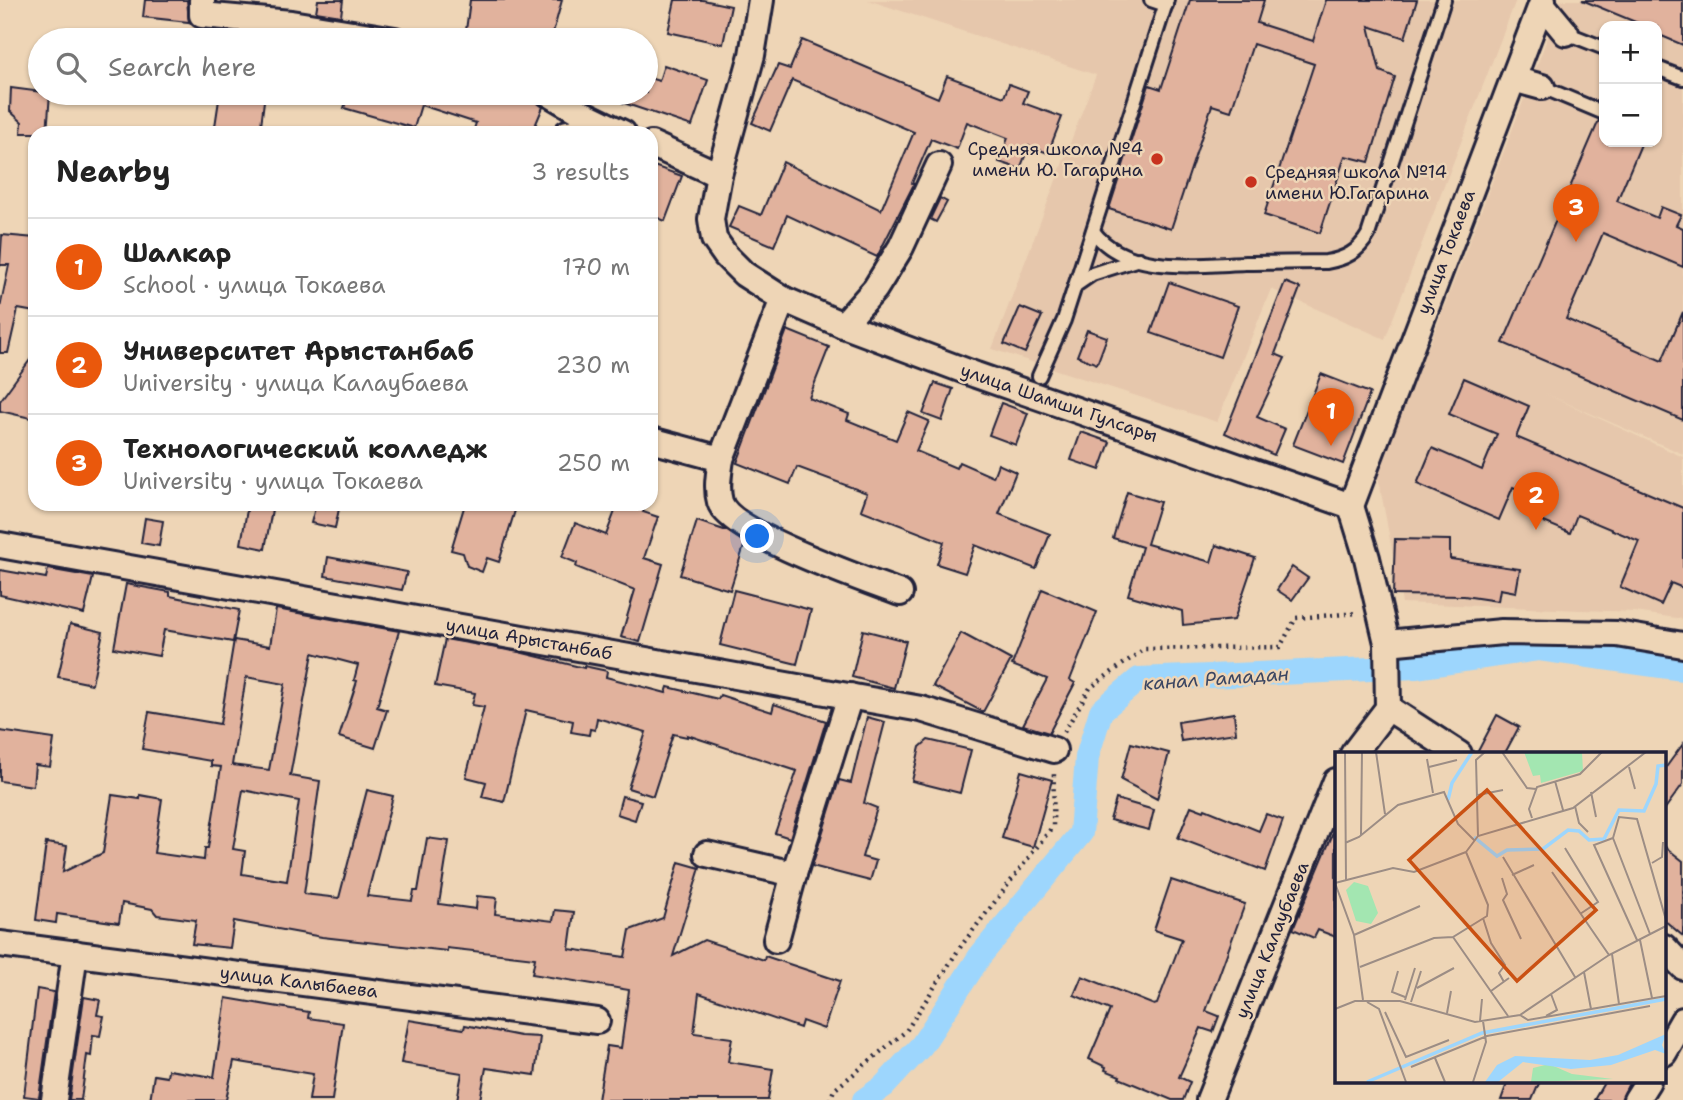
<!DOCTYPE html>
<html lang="en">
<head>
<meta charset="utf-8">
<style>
	:root { --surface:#fff; --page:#f6f6f6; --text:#222; --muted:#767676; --line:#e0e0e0; --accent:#ea580c }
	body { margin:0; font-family:"Shantell Sans",sans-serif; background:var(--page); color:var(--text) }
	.controls { position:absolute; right:21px; top:21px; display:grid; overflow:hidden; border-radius:14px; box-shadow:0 2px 5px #0004 }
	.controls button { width:63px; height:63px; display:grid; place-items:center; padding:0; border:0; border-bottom:2px solid var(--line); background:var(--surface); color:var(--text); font:35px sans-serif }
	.you { position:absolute; left:758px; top:537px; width:24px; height:24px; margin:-18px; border:5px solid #fff; border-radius:50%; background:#1a73e8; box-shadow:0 0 0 10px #1a73e833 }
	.badge { display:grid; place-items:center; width:46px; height:46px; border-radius:50%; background:var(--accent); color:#fff; font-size:23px; font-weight:700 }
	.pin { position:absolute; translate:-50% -58px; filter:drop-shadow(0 2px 4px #0008) }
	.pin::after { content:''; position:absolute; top:37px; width:24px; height:21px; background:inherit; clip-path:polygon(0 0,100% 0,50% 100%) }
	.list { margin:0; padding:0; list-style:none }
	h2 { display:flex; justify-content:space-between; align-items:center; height:91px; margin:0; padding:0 28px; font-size:30px }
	h2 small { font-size:23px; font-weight:400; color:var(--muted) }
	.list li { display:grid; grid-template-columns:46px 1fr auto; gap:21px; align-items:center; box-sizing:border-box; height:98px; padding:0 28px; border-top:2px solid var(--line) }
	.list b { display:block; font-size:26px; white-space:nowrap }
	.list p { margin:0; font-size:23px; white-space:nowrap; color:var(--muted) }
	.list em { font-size:23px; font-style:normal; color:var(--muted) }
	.icon { flex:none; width:38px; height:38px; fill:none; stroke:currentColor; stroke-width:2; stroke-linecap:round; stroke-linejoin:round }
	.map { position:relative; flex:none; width:1683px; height:1100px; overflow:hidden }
	.search { position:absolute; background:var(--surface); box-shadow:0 2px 5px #0004; left:28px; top:28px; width:630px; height:77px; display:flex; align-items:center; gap:18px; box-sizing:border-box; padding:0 24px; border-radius:38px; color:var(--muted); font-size:26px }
	.panel { position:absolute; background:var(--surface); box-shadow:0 2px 5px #0004; left:28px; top:126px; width:630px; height:385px; border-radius:21px }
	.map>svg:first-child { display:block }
	.built { fill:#e6c7ac; fill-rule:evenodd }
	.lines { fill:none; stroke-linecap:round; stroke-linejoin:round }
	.canal { stroke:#9dd6fd; stroke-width:24 }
	.building { fill:#e1b29d; stroke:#22223b; stroke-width:2; fill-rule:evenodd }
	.lane-casing { stroke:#22223b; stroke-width:18 }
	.street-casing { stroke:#22223b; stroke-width:30 }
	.path { stroke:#22223b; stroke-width:4.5; stroke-dasharray:2 5; stroke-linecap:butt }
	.lane { stroke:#eed5b6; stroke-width:12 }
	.street { stroke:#eed5b6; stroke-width:24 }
	.poi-dot { fill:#c8321e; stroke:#eed5b6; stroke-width:2.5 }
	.labels { text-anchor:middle; stroke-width:5; stroke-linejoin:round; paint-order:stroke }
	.poi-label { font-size:18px; fill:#22223b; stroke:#eed5b6; text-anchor:end }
	.street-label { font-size:18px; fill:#22223b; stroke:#eed5b6 }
	.water-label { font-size:19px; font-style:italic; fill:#3b4662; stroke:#eed5b6 }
	.inset-river { fill:none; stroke:#9dd6fd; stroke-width:3.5 }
	.inset-road { fill:none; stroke:#9c8d85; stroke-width:2 }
	.view { fill:#ca5113; fill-opacity:0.15; stroke:#ca5113; stroke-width:3.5 }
	.inset-edge { fill:none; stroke:#22223b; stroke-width:3.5 }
</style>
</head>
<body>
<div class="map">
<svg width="1683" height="1100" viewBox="0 0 1683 1100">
	<rect width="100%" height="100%" fill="#eed5b6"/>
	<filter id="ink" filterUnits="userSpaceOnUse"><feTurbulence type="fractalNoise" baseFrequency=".0143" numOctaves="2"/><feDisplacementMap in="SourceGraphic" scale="14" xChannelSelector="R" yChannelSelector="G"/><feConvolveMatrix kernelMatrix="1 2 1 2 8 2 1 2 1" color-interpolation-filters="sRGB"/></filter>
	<g filter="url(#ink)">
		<g class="built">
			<path d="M868,0H1516L1385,339L1271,289L1217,422L992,349L1096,75Z"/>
			<path d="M1562,0H1683V454L1544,393L1683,457V619L1635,612L1402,603L1374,455L1431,341ZM1604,26H1657V142H1604Z"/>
		</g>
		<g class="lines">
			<path class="canal" d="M864,1100L884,1086L922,1045L980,956L1081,833L1087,757L1101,711L1139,679L1417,667L1539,649L1683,669"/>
		</g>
		<g class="building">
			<path d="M145,0H187L189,22L143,17Z"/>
			<path d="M318,0H343L341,16L316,12Z"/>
			<path d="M470,0H562L551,40H480L465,38Z"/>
			<path d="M675,0H703L731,6L723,44L668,32Z"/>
			<path d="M1190,0H1264L1257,23L1313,41L1326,0H1417L1405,38L1369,26L1380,71L1395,77L1369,162L1345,156L1320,233L1264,215L1314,64L1253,44L1231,111L1212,105L1171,229L1109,209L1149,85L1161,89Z"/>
			<path d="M1582,0H1683V45L1657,34V26H1645Z"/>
			<path d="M802,40L938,98L947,76L1004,97L1009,84L1028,91L1023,103L1062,117L1048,153L1029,146L1020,169L999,162L1008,138L967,122L957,149L931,139L912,183L914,184L877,257L787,215L774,246L729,227L739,206L761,215L783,162L881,210L914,132L792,80L770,131L752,123L778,65L790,69Z"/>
			<path d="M664,65L708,80L692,126L603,96L604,93H646V77L659,81Z"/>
			<path d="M11,88L50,93L47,133H21L22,122L10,111Z"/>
			<path d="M220,93H265L260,133H214Z"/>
			<path d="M349,93H533L535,101L543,107L532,133L510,126L507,133H484L474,129L476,123L421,105L414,128L344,108Z"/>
			<path d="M1599,120L1604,122V142H1642L1617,201L1657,218L1661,207L1681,215L1676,225L1683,228V267L1603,233L1566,319L1662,361L1683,312V420L1503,343Z"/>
			<path d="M651,165L682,176L665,221L651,215Z"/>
			<path d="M940,198L947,202L936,222L930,219Z"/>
			<path d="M2,235L35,238V312L18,309L8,353H0V308L9,265H0Z"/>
			<path d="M1169,282L1238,306L1220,357L1151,333Z"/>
			<path d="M1285,282L1300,288L1275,354L1285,358L1257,417L1285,429L1274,455L1225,433Z"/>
			<path d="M1020,307L1042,316L1025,353L1004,344Z"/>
			<path d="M787,330L829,347L809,398L849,414L847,420L896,440L908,412L929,421L916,451L956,468L959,462L993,477L998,464L1016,472L999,514L1050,534L1036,569L975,545L965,573L937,564L944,542L861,510L867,493L797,467L790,484L737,463Z"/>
			<path d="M1087,330L1107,337L1097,364L1077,356Z"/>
			<path d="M35,353V419L0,411V401Z"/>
			<path d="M1321,374L1370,393L1343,464L1293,445Z"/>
			<path d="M1464,378L1529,406L1516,437L1683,508V588L1671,583L1661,605L1620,587L1639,541L1577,515L1570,533L1539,520L1547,501L1513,487L1499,520L1417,484L1432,448L1482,470L1497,434L1449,414Z"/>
			<path d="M935,383L953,389L942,421L923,414Z"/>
			<path d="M1001,403L1028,413L1016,445L989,435Z"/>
			<path d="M1081,432L1110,442L1100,470L1071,460Z"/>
			<path d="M1127,492L1160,502L1147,544L1211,562L1216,545L1255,558L1234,620L1183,625L1182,611L1128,595L1142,547L1113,538Z"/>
			<path d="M248,504H273L265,549L241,544Z"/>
			<path d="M316,504H340L335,528L311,523Z"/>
			<path d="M465,504H517L499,562L487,558L482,572L467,566L463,553L451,550Z"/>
			<path d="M627,504H646L643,512L658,517L644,558L663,564L640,642L621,637L635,590L576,567L577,563L562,557L575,523L606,535L617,506L625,509Z"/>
			<path d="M145,518L163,521L159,546L141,543Z"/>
			<path d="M697,521L727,531L745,543L730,590L680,575Z"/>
			<path d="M1395,539L1450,540V559L1520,569L1516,592L1500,589L1498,601L1464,596L1393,595Z"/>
			<path d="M328,557L407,572L402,590L325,576Z"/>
			<path d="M1292,567L1308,578L1292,600L1277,590Z"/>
			<path d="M48,569L93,577L84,614L0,595V570L46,578Z"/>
			<path d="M126,584L170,592V596L239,610L233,642L164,630L159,656L114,648Z"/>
			<path d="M1042,589L1097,612L1070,680L1075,683L1049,733L1023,725L1047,679L1012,665Z"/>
			<path d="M734,590L811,610L797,664L720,645Z"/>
			<path d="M276,609L399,631L377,707L387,710L375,748L339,737L357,681L354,680L358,665L313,653L290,776L320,781L304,894L339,898L367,790L393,796L367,896L412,901L414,891H418L427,838L449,841L439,904L476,909L477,896L497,898L495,914L553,921L555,910L574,912L569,949L625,957L630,930L663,918L679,862L700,868L673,956L704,940L764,960L765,956L840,981L824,1029L802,1021L800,1028L699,993L694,1033L732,1038L728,1062L773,1069L768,1100H598L607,1046L621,1048L629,990L532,974L535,958L447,948V951L322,937L234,921L230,948L192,944L196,920L157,915L152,909L122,903L119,923L57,914L56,923L36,920L46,843L67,846L63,872L103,853L112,795L140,799V795L162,799L154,853L204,860L205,848H208L221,767L211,766V761L142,749L149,712L220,724L234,640L270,646ZM246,677L285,684L269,770L232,765ZM243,790L299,801L287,881L242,874L245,851L233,849Z"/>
			<path d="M70,624L103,632L92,684L58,677Z"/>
			<path d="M863,630L906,641L894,688L852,677Z"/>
			<path d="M961,633L1011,660L983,712L933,686Z"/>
			<path d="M445,639L519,652L584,668V666L607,671L606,677L666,693L668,687L718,699L720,695L772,712L774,704L826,721L790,838L775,833L797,771L687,735V737L673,734L653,796L628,788L646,732L597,718L595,730L590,729L589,735L571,732L573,721L526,710L504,802L482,797L486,782L466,777L484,707L472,705L475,693L435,686Z"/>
			<path d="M1234,713L1236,733L1181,741L1178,722Z"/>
			<path d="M1497,715L1519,727L1505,753H1477Z"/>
			<path d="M867,717L885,722L864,803L877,808L862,857L876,861L870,881L812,866L839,780L851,783Z"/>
			<path d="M0,731L54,739L50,767L35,765L33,786L0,781Z"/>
			<path d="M928,740L971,750L960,793L912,781L920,747Z"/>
			<path d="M1131,743L1169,753L1157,799L1121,780Z"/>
			<path d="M1683,744V784L1664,810V770Z"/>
			<path d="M1021,771L1052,780L1033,847L1002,838Z"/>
			<path d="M622,796L641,801L635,820L617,814Z"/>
			<path d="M1116,799L1154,810L1149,830L1110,820Z"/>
			<path d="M1191,806L1204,811L1205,809L1259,831L1266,814L1283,820L1265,871L1178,838Z"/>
			<path d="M1336,826V937L1318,930L1314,938L1293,929Z"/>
			<path d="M1664,846L1683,861V936L1664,920Z"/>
			<path d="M1171,880L1245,904L1206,1011L1219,1016L1213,1032L1201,1028L1179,1077L1190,1082L1183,1100H1172L1119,1078L1120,1076L1105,1070L1106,1067L1089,1059L1110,1010L1074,995L1082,976L1154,1005L1157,1004L1182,939L1154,930Z"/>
			<path d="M37,989L54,992L39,1098L24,1096Z"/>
			<path d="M84,997L100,1000L97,1015L104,1016L100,1036L93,1035L91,1056L87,1055L81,1100H69Z"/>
			<path d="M226,998L309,1012L308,1018L343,1023L332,1100H309L313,1074L234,1061L226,1100H150L154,1075L167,1077L168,1070L214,1077Z"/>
			<path d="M409,1020L464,1029L465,1025L520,1036L540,1037L535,1075L486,1068L480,1100H457L462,1073L401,1063Z"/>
			<path d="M1508,1081H1540L1532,1100H1501Z"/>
			<path d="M1605,1081H1630L1621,1100H1594Z"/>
		</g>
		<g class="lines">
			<g class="lane-casing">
				<g id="lane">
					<path d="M1151,0L1166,5"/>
					<path d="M1566,33L1604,48"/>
					<path d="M1657,68L1683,78"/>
					<path d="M1542,87L1604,113"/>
					<path d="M1093,231C1125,275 1196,265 1245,263C1272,263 1299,262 1326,262C1345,259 1358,252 1368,235L1444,0"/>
					<path d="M1076,285L1092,274L1139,259"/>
					<path d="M1039,376L1064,320L1167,0"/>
				</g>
			</g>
			<g class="street-casing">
				<g id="street">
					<path d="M202,0V15L291,23L395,40"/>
					<path d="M761,0L752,55L719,175L711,219L714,239L726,256L744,274L783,299L843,325L976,375L1351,506"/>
					<path d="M1542,4L1566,33"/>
					<path d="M1513,79L1542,87"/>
					<path d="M548,93L580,112L623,133"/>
					<path d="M567,133L608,127"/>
					<path d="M651,144L719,175"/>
					<path d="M783,299L721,459C719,473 716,488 720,502C730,533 866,580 900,593"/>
					<path d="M843,325L875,289L901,247L939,165"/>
					<path d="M651,440L721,459"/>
					<path d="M1351,506L1543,0"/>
					<path d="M1351,506L1367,558L1387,643L1388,708L1353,754"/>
					<path d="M0,545L921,709L1054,750"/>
					<path d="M1387,643L1502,632L1617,634L1683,645"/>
					<path d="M1388,708L1459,754"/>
					<path d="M707,854L794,874"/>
					<path d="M776,940L794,874L850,696"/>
					<path d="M0,944L597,1021"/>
					<path d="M1664,947L1683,967"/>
					<path d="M1664,1053L1683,1020"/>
					<path d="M54,1100L75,953"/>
					<path d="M1209,1100L1336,781"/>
					<path d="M1636,1100L1648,1081"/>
				</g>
			</g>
			<g class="path">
				<path d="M1064,732L1090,688L1144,649L1280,647L1296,618L1358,613"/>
				<path d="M830,1100L834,1090L906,1031L961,946L1053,826L1054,770"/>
			</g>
			<use href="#lane" class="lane"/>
			<use href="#street" class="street"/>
		</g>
	</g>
	<g class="poi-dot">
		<circle cx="1157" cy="159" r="7"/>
		<circle cx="1251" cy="182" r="7"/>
	</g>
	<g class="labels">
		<g class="poi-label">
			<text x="1143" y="155">Средняя школа №4<tspan x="1143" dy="21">имени Ю. Гагарина</tspan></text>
			<text x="1265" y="178" text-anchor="start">Средняя школа №14<tspan x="1265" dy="21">имени Ю.Гагарина</tspan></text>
		</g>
		<g class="street-label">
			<text transform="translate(1446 252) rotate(-69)" y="6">улица Токаева</text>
			<text transform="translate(1059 403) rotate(19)" y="6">улица Шамши Гулсары</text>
			<text transform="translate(529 639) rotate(10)" y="6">улица Арыстанбаб</text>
			<text transform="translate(1272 940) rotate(-68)" y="6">улица Калаубаева</text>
			<text transform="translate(299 982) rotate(7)" y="6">улица Калыбаева</text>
		</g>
		<g class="water-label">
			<text transform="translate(1216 678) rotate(-4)" y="7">канал Рамадан</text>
		</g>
	</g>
	<g transform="translate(1335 752)">
		<rect width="331" height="331" fill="#eed5b6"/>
		<path d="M189,0H247L248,19L206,31L205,23L198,24ZM19,130L33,134L43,161L36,172L21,169L11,138ZM214,312L237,322L278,327L196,330L198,316Z" fill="#a3e6b1"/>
		<path d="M331,282L327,293L331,302L320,298L276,313L236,317L188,310L163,330H150L162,313L180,304L255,308L283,303Z" fill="#9dd6fd"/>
		<path class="inset-river" d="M113,48L117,31L137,0M139,85L162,104L172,98L208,97L233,78L244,79L254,88L269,87L284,58L309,59L321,32L323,14L331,13M32,330L147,281L331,247"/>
		<path class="inset-road" d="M10,0L11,128M41,0L50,62M167,0L192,36L201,37M92,7L98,41M94,15L122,8M294,15L300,37M220,29L228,58M256,40L261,65M143,43L168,38M240,54L244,71L253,80M197,66L194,57L202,35L245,22L267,0M26,83L27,0M143,84L141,8L150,0M278,86L284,65L302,67L331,168M278,86L259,93L302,188M278,86L315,182M10,91L24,85L63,53L109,40L123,72L139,88M230,96L263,150L245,162M131,100L143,84L238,56L311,0M168,105L240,225M317,111L327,105L328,90M217,120L274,203M177,123L199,113M167,126L172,142L168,148L186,187M0,131L58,116L79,120L131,100M0,131L19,183L28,248M148,166L156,191L170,213L164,221L169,230M19,183L85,154M118,185L173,264M305,188L317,246M277,202L284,252M25,215L99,186L118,185L152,164L153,153L131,100M63,219L57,240L70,245M249,220L256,257M82,236L119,216M156,239L174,226M70,248L80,216M32,250L44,257L71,330M76,250L86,219M0,257L20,249H65L140,270L185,263L274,203L331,174M50,260L71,305L114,288M112,261L116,239M185,263L193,268L331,244M211,264L222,258L216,242M145,269L147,247M100,306L110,330M76,315L152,284L315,254M138,330L151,290L148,269"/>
		<path class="view" d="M152,38L261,158L182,229L74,108Z"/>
		<rect width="331" height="331" class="inset-edge"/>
	</g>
</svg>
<div class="controls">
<button>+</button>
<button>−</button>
</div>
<div class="you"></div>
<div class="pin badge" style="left:1331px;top:446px">1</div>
<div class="pin badge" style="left:1536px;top:530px">2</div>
<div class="pin badge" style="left:1576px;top:242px">3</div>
<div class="search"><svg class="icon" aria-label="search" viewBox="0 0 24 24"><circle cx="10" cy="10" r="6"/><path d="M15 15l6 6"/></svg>Search here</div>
<section class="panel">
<h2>Nearby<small>3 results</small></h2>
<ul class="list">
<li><span class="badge">1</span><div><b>Шалкар</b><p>School · улица Токаева</p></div><em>170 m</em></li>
<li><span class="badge">2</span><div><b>Университет Арыстанбаб</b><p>University · улица Калаубаева</p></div><em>230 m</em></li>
<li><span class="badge">3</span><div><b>Технологический колледж</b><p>University · улица Токаева</p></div><em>250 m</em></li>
</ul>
</section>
</div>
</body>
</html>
